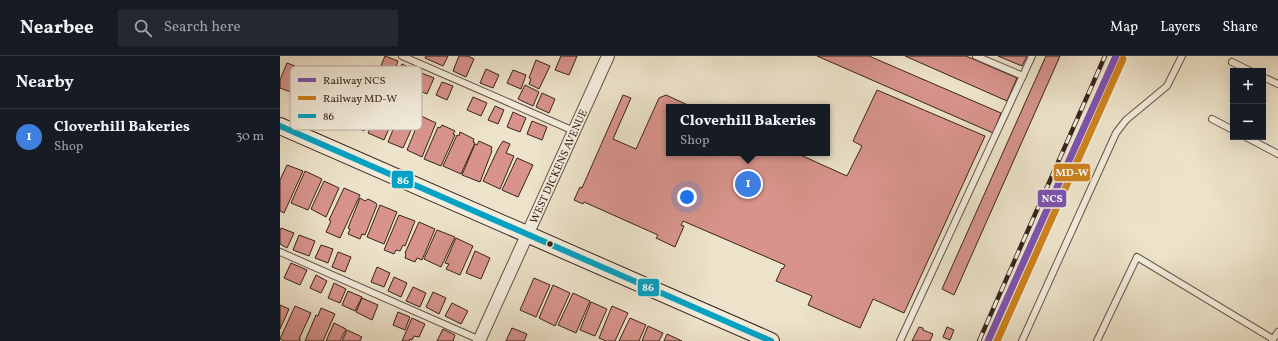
<!DOCTYPE html>
<html lang="en">
<head>
<meta charset="utf-8">
<style>
	:root { --surface:#171b24; --page:#242831; --text:#f1f3f6; --muted:#9ea1a6; --line:#363941; --accent:#7c3aed }
	body { margin:0; font-family:Vollkorn,serif; background:var(--page); color:var(--text) }
	.controls { position:absolute; right:12px; top:12px; display:grid; overflow:hidden; border-radius:0px; box-shadow:0 4px 16px #0002 }
	.controls button { width:36px; height:36px; display:grid; place-items:center; padding:0; border:0; border-bottom:1px solid var(--line); background:var(--surface); color:var(--text); font:20px sans-serif }
	.you { position:absolute; left:407px; top:141px; width:14px; height:14px; margin:-10px; border:3px solid #fff; border-radius:50%; background:#1a73e8; box-shadow:0 0 0 6px #1a73e833 }
	.badge { display:grid; place-items:center; width:26px; height:26px; border-radius:50%; background:var(--accent); color:#fff; font-size:13px; font-weight:700 }
	.pin { position:absolute; translate:-50% -50%; border:2px solid #fff; box-shadow:0 1px 4px #0006 }
	.popup { position:absolute; left:386px; top:48px; width:164px; height:52px; box-sizing:border-box; display:grid; place-content:center; border-radius:0px; background:var(--surface); filter:drop-shadow(0 1px 3px #0005); font-size:13px; white-space:nowrap; color:var(--muted) }
	.popup b { font-size:15px; color:var(--text) }
	.popup::after { content:''; position:absolute; left:50%; top:100%; margin-left:-8px; border:8px solid transparent; border-top-color:var(--surface) }
	.list { margin:0; padding:0; list-style:none }
	h2 { display:flex; justify-content:space-between; align-items:center; height:52px; margin:0; padding:0 16px; font-size:17px }
	h2 small { font-size:13px; font-weight:400; color:var(--muted) }
	.list li { display:grid; grid-template-columns:26px 1fr auto; gap:12px; align-items:center; box-sizing:border-box; height:56px; padding:0 16px; border-top:1px solid var(--line) }
	.list b { display:block; font-size:15px; white-space:nowrap }
	.list p { margin:0; font-size:13px; white-space:nowrap; color:var(--muted) }
	.list em { font-size:13px; font-style:normal; color:var(--muted) }
	.icon { flex:none; width:22px; height:22px; fill:none; stroke:currentColor; stroke-width:2; stroke-linecap:round; stroke-linejoin:round }
	.map { position:relative; flex:none; width:998px; height:285px; overflow:hidden }
	header { display:flex; align-items:center; gap:24px; box-sizing:border-box; height:56px; padding:0 20px; background:var(--surface); border-bottom:1px solid var(--line) }
	header strong { font-size:19px }
	nav { display:flex; gap:22px; margin-inline-start:auto; font-size:14px }
	.search { width:280px; height:36px; background:var(--page); display:flex; align-items:center; gap:10px; box-sizing:border-box; padding:0 14px; border-radius:0px; color:var(--muted); font-size:15px }
	main { display:flex }
	aside { flex:1; background:var(--surface) }
	.map>svg:first-child { display:block }
	.building { fill:#d8948c; stroke:#38231b }
	.lines { fill:none; stroke-linecap:round; stroke-linejoin:round }
	.lane-casing { stroke:#655347; stroke-width:8 }
	.street-casing { stroke:#655347; stroke-width:14 }
	.secondary-casing { stroke:#38231b; stroke-width:18 }
	.lane { stroke:#f3eddd; stroke-width:6 }
	.street { stroke:#f3eddd; stroke-width:12 }
	.secondary { stroke:#f3eddd; stroke-width:16 }
	.rail-casing { stroke:#38231b; stroke-width:4.5 }
	.rail { stroke:#f3eddd; stroke-width:3; stroke-dasharray:9; stroke-linecap:butt }
	.bus-1-casing { stroke:#f3eddd; stroke-width:9 }
	.bus-1 { stroke:#03a2c5; stroke-width:6 }
	.rail-1-casing { stroke:#f3eddd; stroke-width:10 }
	.rail-2-casing { stroke:#f3eddd; stroke-width:10 }
	.rail-1 { stroke:#7c53af; stroke-width:7 }
	.rail-2 { stroke:#cd821c; stroke-width:7 }
	.bus-dot { fill:#38231b; stroke:#f3eddd; stroke-width:1.5 }
	.labels { text-anchor:middle; stroke-width:4; stroke-linejoin:round; paint-order:stroke }
	.street-label { font-size:11px; fill:#38231b; stroke:#f3eddd }
	.key { fill:#f3eddd; stroke:#bbb0a3; stroke-width:1 }
	.key-label { font-size:11px; fill:#38231b }
	.line-badge { stroke:#f3eddd; stroke-width:1.5 }
	.badge-label { font-size:11px; text-anchor:middle; font-weight:bold; fill:#fff }
</style>
</head>
<body>
<header>
<strong>Nearbee</strong>
<div class="search"><svg class="icon" aria-label="search" viewBox="0 0 24 24"><circle cx="10" cy="10" r="6"/><path d="M15 15l6 6"/></svg>Search here</div>
<nav><a>Map</a><a>Layers</a><a>Share</a></nav>
</header>
<main>
<aside>
<h2>Nearby<small></small></h2>
<ul class="list">
<li><span class="badge" style="background:#3f7fe0">1</span><div><b>Cloverhill Bakeries</b><p>Shop</p></div><em>30 m</em></li>
</ul>
</aside>
<div class="map">
<svg width="998" height="285" viewBox="0 0 998 285">
	<rect width="100%" height="100%" fill="#ede3ca"/>
	<filter id="stains"><feTurbulence type="fractalNoise" baseFrequency=".005" numOctaves="4"/><feColorMatrix values="0 0 0 0 .2 0 0 0 0 .09 0 0 0 0 .02 0 0 0 .5 -.17"/></filter>
	<radialGradient id="worn" r=".72"><stop offset=".6" stop-color="#630" stop-opacity="0"/><stop offset="1" stop-color="#630" stop-opacity=".3"/></radialGradient>
	<g class="building">
		<path d="M105,0L118,5L113,18L100,12Z"/>
		<path d="M146,0H168L163,10L145,2Z"/>
		<path d="M179,0H188L194,3L186,21L173,15Z"/>
		<path d="M281,0H297L289,19L275,14Z"/>
		<path d="M537,0H589L721,57L713,77Z"/>
		<path d="M625,0H686L737,22L727,45Z"/>
		<path d="M718,0H747L742,10Z"/>
		<path d="M766,0H780L674,239L662,233Z"/>
		<path d="M256,4L270,10L259,33L249,28L251,23L249,22Z"/>
		<path d="M7,7L15,10L13,16L18,19L11,36L0,32V24Z"/>
		<path d="M122,8L137,15L131,28L116,21Z"/>
		<path d="M27,13L39,18L36,26L38,27L30,45L15,37Z"/>
		<path d="M206,13L219,19L213,32L200,27Z"/>
		<path d="M233,14L246,19L241,33L227,27Z"/>
		<path d="M139,16L154,22L147,38L133,32Z"/>
		<path d="M67,19L85,28L68,66L50,58Z"/>
		<path d="M44,23L54,27L51,32L58,35L49,53L34,46Z"/>
		<path d="M162,26L173,30L167,44L156,39Z"/>
		<path d="M245,29L259,36L253,50L238,43Z"/>
		<path d="M597,34L705,80L624,257L593,243L580,272L528,249L532,240L496,225L502,212L503,213L505,209L403,165L401,169L404,170L395,191L376,182L378,179L304,146L303,148L294,144L300,131L302,132L343,39L351,42L333,83L356,93L379,42L386,39L412,51H389V97H516L567,120L582,90L573,85Z"/>
		<path d="M262,37L275,43L269,57L256,51Z"/>
		<path d="M83,40L93,45L92,48L96,50L84,75L70,69Z"/>
		<path d="M193,41L207,47L201,60L187,54Z"/>
		<path d="M102,49L110,53L108,56L115,59L104,84L88,77Z"/>
		<path d="M215,50L224,54L218,68L208,64Z"/>
		<path d="M121,54L137,61L123,92L108,86Z"/>
		<path d="M233,56L246,62L240,76L227,71Z"/>
		<path d="M141,60L156,67L142,101L127,94Z"/>
		<path d="M252,65L267,71L262,84L247,78Z"/>
		<path d="M162,69L175,75L173,78L175,79L161,110L144,103L158,71L160,72Z"/>
		<path d="M180,76L194,83L193,86L195,87L181,118L163,110L177,79L179,80Z"/>
		<path d="M199,85L212,91L211,94L212,95L200,126L182,119L195,88L197,89Z"/>
		<path d="M223,85L230,88L226,97L234,100L220,133L203,125L218,93Z"/>
		<path d="M237,102L253,109L238,141L222,134Z"/>
		<path d="M7,109L23,115L4,157L0,155V124Z"/>
		<path d="M25,115L42,123L28,154L11,147Z"/>
		<path d="M44,125L59,132L46,161L31,153Z"/>
		<path d="M64,132L80,139L60,182L46,176L51,165L49,164Z"/>
		<path d="M80,142L85,145L88,143L96,147L97,149L85,179L82,178L80,183L68,178L70,173L68,172Z"/>
		<path d="M100,149L117,156L104,188L87,181Z"/>
		<path d="M119,159L135,165L125,190L123,189L120,195L116,194L114,198L104,194Z"/>
		<path d="M139,166L155,173L142,204L137,202L135,206L125,202L126,198L125,197Z"/>
		<path d="M1,172L14,177L7,192L0,188V174Z"/>
		<path d="M157,174L175,181L161,211L144,203Z"/>
		<path d="M19,179L35,185L29,200L13,194Z"/>
		<path d="M176,182L193,190L180,219L166,213L169,208L165,207Z"/>
		<path d="M41,189L53,193L48,207L35,202Z"/>
		<path d="M195,195L210,202L201,223L186,217Z"/>
		<path d="M58,196L71,201L65,216L52,211Z"/>
		<path d="M11,207L27,214L20,229L4,222Z"/>
		<path d="M97,211L110,217L104,231L91,226Z"/>
		<path d="M36,219L47,225L41,237L30,232Z"/>
		<path d="M114,221L127,227L121,241L108,235Z"/>
		<path d="M254,222L270,229L256,261L240,254Z"/>
		<path d="M54,227L66,233L60,247L48,242Z"/>
		<path d="M273,229L290,237L275,270L259,262Z"/>
		<path d="M133,231L146,237L140,251L126,245Z"/>
		<path d="M68,235L82,241L75,255L62,249Z"/>
		<path d="M153,236L166,242L159,258L146,251Z"/>
		<path d="M293,237L310,245L296,277L278,269Z"/>
		<path d="M82,242L98,249L92,264L76,256Z"/>
		<path d="M311,246L327,253L315,280L300,274Z"/>
		<path d="M172,247L188,255L181,268L165,260Z"/>
		<path d="M0,249L9,253L0,273Z"/>
		<path d="M15,250L31,257L19,283H20V285H4L0,283Z"/>
		<path d="M332,250L348,257L335,285H326L319,282Z"/>
		<path d="M41,252L55,258L43,285H25L36,259L38,260Z"/>
		<path d="M118,256L130,261L125,274L113,269Z"/>
		<path d="M132,262L145,268L139,281L134,280L132,284L130,283L129,285H122Z"/>
		<path d="M350,262L366,269L359,285H339Z"/>
		<path d="M54,267L66,273L60,285H46Z"/>
		<path d="M368,270L383,277L379,285H362Z"/>
		<path d="M639,271L643,272V274L653,278L650,285H632Z"/>
		<path d="M667,271L674,274L670,284L663,281Z"/>
		<path d="M232,272L247,278L244,285H226Z"/>
		<path d="M163,273L175,279L173,285H157Z"/>
		<path d="M67,274L82,281L80,285H62Z"/>
		<path d="M387,278L402,285H384Z"/>
	</g>
	<g class="lines">
		<g class="lane-casing">
			<g id="lane">
				<path d="M122,0L294,75"/>
				<path d="M696,0L743,20"/>
				<path d="M952,6L970,15"/>
				<path d="M983,21L998,28"/>
				<path d="M932,63L953,74"/>
				<path d="M966,81L998,98"/>
				<path d="M0,196L200,284"/>
				<path d="M620,285L752,0"/>
				<path d="M742,285L836,77L846,64L887,30L902,0"/>
				<path d="M817,285L857,201L993,283"/>
				<path d="M992,285L998,276"/>
			</g>
		</g>
		<g class="street-casing">
			<g id="street">
				<path id="s1" d="M199,285L328,0"/>
			</g>
		</g>
		<g class="secondary-casing">
			<path id="secondary" d="M0,70L491,285"/>
		</g>
		<use href="#lane" class="lane"/>
		<use href="#street" class="street"/>
		<use href="#secondary" class="secondary"/>
		<g class="rail-casing">
			<path id="rail" d="M699,285L825,0"/>
		</g>
		<use href="#rail" class="rail"/>
		<g class="bus-1-casing">
			<path id="bus-1" d="M0,70L491,285"/>
		</g>
		<use href="#bus-1" class="bus-1"/>
		<g class="rail-1-casing">
			<path id="rail-1" d="M708,285L836,0"/>
		</g>
		<g class="rail-2-casing">
			<path id="rail-2" d="M717,285L843,3"/>
		</g>
		<use href="#rail-1" class="rail-1"/>
		<use href="#rail-2" class="rail-2"/>
	</g>
	<circle class="bus-dot" cx="270" cy="188" r="3.5"/>
	<g class="labels">
		<g class="street-label">
			<text dy="4" stroke="none"><textPath href="#s1" startOffset="192">WEST DICKENS AVENUE</textPath></text>
		</g>
	</g>
	<rect x="10" y="10" width="132" height="64" rx="6" class="key"/>
	<rect x="18" y="22" width="18" height="4" fill="#7c53af"/>
	<rect x="18" y="40" width="18" height="4" fill="#cd821c"/>
	<rect x="18" y="58" width="18" height="4" fill="#03a2c5"/>
	<g class="key-label">
		<text x="43" y="28">Railway NCS</text>
		<text x="43" y="46">Railway MD-W</text>
		<text x="43" y="64">86</text>
	</g>
	<g class="line-badge">
		<rect x="773" y="107" width="38" height="19" rx="4" fill="#cd821c"/>
		<rect x="111" y="114" width="23" height="19" rx="4" fill="#03a2c5"/>
		<rect x="757" y="133" width="30" height="19" rx="4" fill="#7c53af"/>
		<rect x="357" y="222" width="23" height="19" rx="4" fill="#03a2c5"/>
	</g>
	<g class="badge-label">
		<text x="792" y="120">MD-W</text>
		<text x="123" y="128">86</text>
		<text x="772" y="146">NCS</text>
		<text x="368" y="235">86</text>
	</g>
	<rect width="100%" height="100%" filter="url(#stains)"/>
	<rect width="100%" height="100%" fill="url(#worn)"/>
</svg>
<div class="controls">
<button>+</button>
<button>−</button>
</div>
<div class="you"></div>
<div class="pin badge" style="left:468px;top:128px;background:#3f7fe0">1</div>
<div class="popup"><b>Cloverhill Bakeries</b>Shop</div>
</div>
</main>
</body>
</html>
